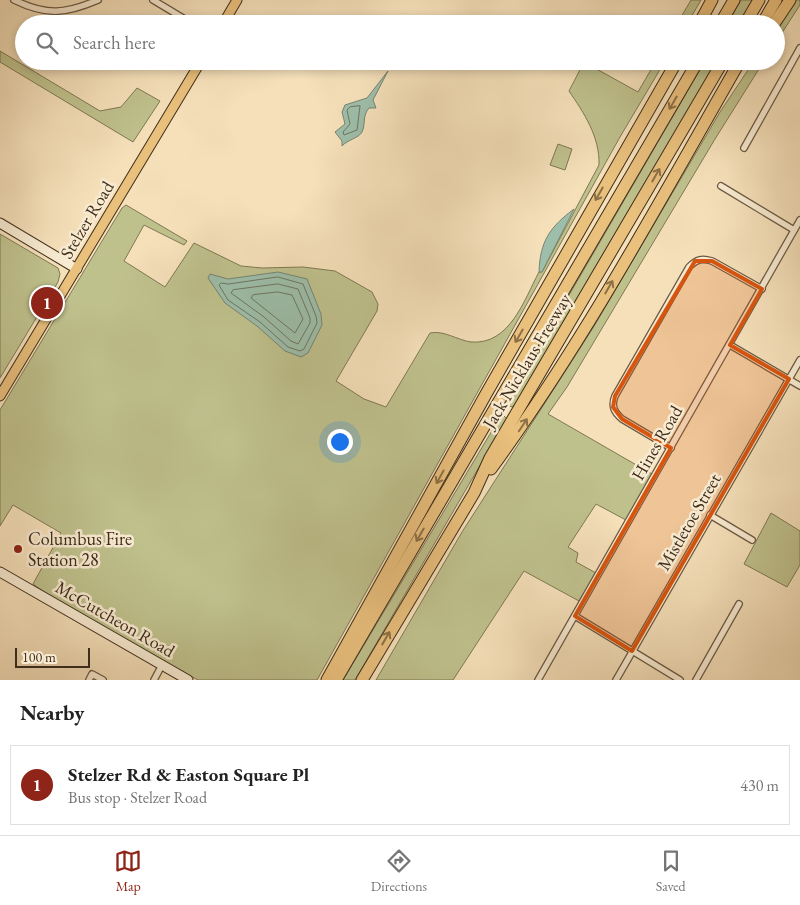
<!DOCTYPE html>
<html lang="en">
<head>
<meta charset="utf-8">
<style>
	:root { --surface:#fff; --page:#f2f2f2; --text:#222; --muted:#767676; --line:#e0e0e0; --accent:#8f2418 }
	body { margin:0; font-family:"EB Garamond",serif; background:var(--page); color:var(--text) }
	.scale { position:absolute; left:15px; bottom:12px; width:75px; box-sizing:border-box; padding-left:5px; border:2px solid #3f2e1b; border-top:0; font-size:14px; line-height:18px; white-space:nowrap; color:#3f2e1b; -webkit-text-stroke:4px #f8ebd2; paint-order:stroke }
	.you { position:absolute; left:339px; top:441px; width:18px; height:18px; margin:-12px; border:4px solid #fff; border-radius:50%; background:#1a73e8; box-shadow:0 0 0 8px #1a73e833 }
	.badge { display:grid; place-items:center; width:32px; height:32px; border-radius:50%; background:var(--accent); color:#fff; font-size:16px; font-weight:700 }
	.pin { position:absolute; translate:-50% -50%; border:2px solid #fff; box-shadow:0 1px 5px #0006 }
	.list { margin:0; padding:0; list-style:none }
	h2 { display:flex; justify-content:space-between; align-items:center; height:65px; margin:0; padding:0 20px; font-size:21px }
	h2 small { font-size:16px; font-weight:400; color:var(--muted) }
	.list li { display:grid; grid-template-columns:32px 1fr auto; gap:15px; align-items:center; box-sizing:border-box; height:80px; margin:0 10px 10px; padding:0 10px; border:1px solid var(--line); border-radius:0px }
	.list b { display:block; font-size:19px; white-space:nowrap }
	.list p { margin:0; font-size:16px; white-space:nowrap; color:var(--muted) }
	.list em { font-size:16px; font-style:normal; color:var(--muted) }
	.icon { flex:none; width:28px; height:28px; fill:none; stroke:currentColor; stroke-width:2; stroke-linecap:round; stroke-linejoin:round }
	.map { position:relative; flex:none; width:800px; height:680px; overflow:hidden }
	.search { position:absolute; background:var(--surface); box-shadow:0 2px 8px #0003; left:15px; right:15px; top:15px; height:55px; display:flex; align-items:center; gap:12px; box-sizing:border-box; padding:0 18px; border-radius:28px; color:var(--muted); font-size:19px }
	.sheet { height:155px; background:var(--surface) }
	nav { display:flex; justify-content:space-around; align-items:center; box-sizing:border-box; height:70px; border-top:1px solid var(--line); background:var(--surface); font-size:14px; color:var(--muted) }
	nav a { display:grid; justify-items:center; gap:2px }
	nav .on { color:var(--accent) }
	.map>svg:first-child { display:block }
	.green { fill:#bfc18d; stroke:#7f7854 }
	.water { fill:#9dbeaa; stroke:#778471 }
	.lines { fill:none; stroke-linecap:round; stroke-linejoin:round }
	.shore { stroke:#6e7662; stroke-width:1 }
	.street-casing { stroke:#6c5a43; stroke-width:8 }
	.secondary-casing { stroke:#3f2e1b; stroke-width:11 }
	.primary-casing { stroke:#3f2e1b; stroke-width:11 }
	.highway-casing { stroke:#3f2e1b; stroke-width:13 }
	.street { stroke:#f8ebd2; stroke-width:5.5 }
	.secondary { stroke:#f8ebd2; stroke-width:9 }
	.primary { stroke:#eac07d; stroke-width:9 }
	.highway { stroke:#eac07d; stroke-width:11 }
	.oneway { stroke:#8c7047 }
	.marked { fill:#d7550e; fill-opacity:0.2; stroke:#d7550e; stroke-width:4; stroke-linejoin:round }
	.poi-dot { fill:#8f2418; stroke:#f8ebd2; stroke-width:2 }
	.labels { text-anchor:middle; stroke-width:5; stroke-linejoin:round; paint-order:stroke }
	.street-label { font-size:18px; fill:#3f2e1b; stroke:#f8ebd2 }
	.poi-label { font-size:18px; fill:#3f2e1b; stroke:#f8ebd2; text-anchor:start }
</style>
</head>
<body>
<div class="map">
<svg width="800" height="680" viewBox="0 0 800 680">
	<rect width="100%" height="100%" fill="#f5e0ba"/>
	<filter id="stains"><feTurbulence type="fractalNoise" baseFrequency=".004" numOctaves="4"/><feColorMatrix values="0 0 0 0 .2 0 0 0 0 .09 0 0 0 0 .02 0 0 0 .5 -.17"/></filter>
	<radialGradient id="worn" r=".72"><stop offset=".6" stop-color="#630" stop-opacity="0"/><stop offset="1" stop-color="#630" stop-opacity=".3"/></radialGradient>
	<g class="green">
		<path d="M691,0H701L687,24H677Z"/>
		<path d="M741,0H753L739,24H727Z"/>
		<path d="M794,0H800V5L776,42V27Z"/>
		<path d="M0,51L100,111L121,107L137,88L160,101L133,142L0,62Z"/>
		<path d="M656,61H665L620,137L317,680H198L54,599L33,584L61,533L13,505L0,526V410L122,208L126,205L187,241L184,245L144,225L124,261L165,287L194,243L241,266L262,268L303,267L335,271L372,292L378,304L377,311L336,381L364,399L386,407L430,333C444,330 457,340 471,342C510,345 524,300 539,272H542L599,165C600,137 584,113 569,91L584,62L638,92Z"/>
		<path d="M705,61H717L516,404L512,407L509,406L507,402Z"/>
		<path d="M754,61H764L715,139L567,387L548,414L652,474L626,520L596,504L568,547L578,553L576,562L596,573L579,601L524,571L453,680H376L462,532L593,328L720,112Z"/>
		<path d="M558,144L572,149L565,170L550,165Z"/>
		<path d="M0,234L58,268L60,274L58,282L0,378Z"/>
		<path d="M502,414L507,419L355,680H343Z"/>
		<path d="M771,513L800,531V565L787,587L744,564Z"/>
	</g>
	<g class="water">
		<path d="M388,71L373,100L376,108H369C362,116 366,124 362,132C359,138 347,140 342,146V141L335,132L345,124L342,112L345,105L367,98Z"/>
		<path d="M574,209L542,272H539C540,241 550,227 574,209Z"/>
		<path d="M278,272L307,279L321,314L322,325L308,353L301,357L285,351L257,326L225,303L208,278L210,274L228,279Z"/>
	</g>
	<g class="lines">
		<g class="shore">
			<path d="M360,106L357,130L344,135L343,132L350,124L347,110L350,107Z"/>
			<path d="M278,277L303,284L316,316L317,323L304,349L300,351L288,347L260,322L228,300L219,285L221,283L228,284Z"/>
			<path d="M278,284L298,289L310,318V323L298,344L291,341L264,317L231,293L233,290Z"/>
			<path d="M278,292L292,295L303,319L295,333L251,298L253,295Z"/>
		</g>
		<g class="street-casing">
			<g id="street">
				<path d="M14,0C47,16 65,14 98,0"/>
				<path d="M153,0L193,24"/>
				<path d="M744,148L800,48"/>
				<path d="M721,186L794,230"/>
				<path d="M730,345L800,386"/>
				<path d="M671,448L622,419C614,412 611,406 615,396L689,267C697,259 702,258 712,261L762,289"/>
				<path d="M710,515L752,540"/>
				<path d="M575,616L680,680"/>
				<path d="M89,680L92,674L103,680"/>
				<path d="M154,680L162,665"/>
				<path d="M538,680L800,220"/>
				<path d="M616,680L800,360"/>
				<path d="M696,680L739,604"/>
			</g>
		</g>
		<g class="secondary-casing">
			<g id="secondary">
				<path d="M0,223L77,269"/>
				<path d="M0,572L188,680"/>
			</g>
		</g>
		<g class="primary-casing">
			<g id="primary">
				<path d="M223,24L237,0"/>
				<path d="M0,396L201,61"/>
			</g>
		</g>
		<g class="highway-casing">
			<g id="highway">
				<path d="M699,24L712,0"/>
				<path d="M720,24L734,0"/>
				<path d="M745,24L759,0"/>
				<path d="M762,24L776,0"/>
				<path d="M774,24L790,0"/>
				<path d="M491,469C585,340 661,199 740,61"/>
				<path d="M327,680L486,394L677,61"/>
				<path d="M336,680L698,61"/>
				<path d="M362,680L474,493L490,458L723,61"/>
			</g>
		</g>
		<use href="#street" class="street"/>
		<use href="#secondary" class="secondary"/>
		<use href="#primary" class="primary"/>
		<use href="#highway" class="highway"/>
	</g>
	<defs><path id="oneway-shaft" d="M-6 0H5M1.5-3L5.5 0L1.5 3" fill="none" stroke-width="1.6" stroke-linecap="round" stroke-linejoin="round" transform="scale(1.25)"/></defs>
	<g class="oneway">
		<use href="#oneway-shaft" transform="translate(673 103) rotate(120)"/>
		<use href="#oneway-shaft" transform="translate(656 175) rotate(-60)"/>
		<use href="#oneway-shaft" transform="translate(599 194) rotate(120)"/>
		<use href="#oneway-shaft" transform="translate(609 287) rotate(-60)"/>
		<use href="#oneway-shaft" transform="translate(519 336) rotate(120)"/>
		<use href="#oneway-shaft" transform="translate(523 425) rotate(-56)"/>
		<use href="#oneway-shaft" transform="translate(440 477) rotate(119)"/>
		<use href="#oneway-shaft" transform="translate(420 535) rotate(120)"/>
		<use href="#oneway-shaft" transform="translate(386 638) rotate(-60)"/>
	</g>
	<path class="marked" d="M695,261H712L762,289L730,345L789,379L632,651L575,616L671,448L622,419L613,407L615,396Z"/>
	<circle class="poi-dot" cx="18" cy="549" r="5"/>
	<g class="labels">
		<g class="street-label">
			<text transform="translate(87 220) rotate(-59)" y="6">Stelzer Road</text>
			<text transform="translate(527 361) rotate(-59)" y="6">Jack Nicklaus Freeway</text>
			<text transform="translate(657 443) rotate(-60)" y="6">Hines Road</text>
			<text transform="translate(689 522) rotate(-60)" y="6">Mistletoe Street</text>
			<text transform="translate(115 619) rotate(30)" y="6">McCutcheon Road</text>
		</g>
		<g class="poi-label">
			<text x="28" y="545">Columbus Fire<tspan x="28" dy="21">Station 28</tspan></text>
		</g>
	</g>
	<rect width="100%" height="100%" filter="url(#stains)"/>
	<rect width="100%" height="100%" fill="url(#worn)"/>
</svg>
<div class="scale">100 m</div>
<div class="you"></div>
<div class="pin badge" style="left:47px;top:303px">1</div>
<div class="search"><svg class="icon" aria-label="search" viewBox="0 0 24 24"><circle cx="10" cy="10" r="6"/><path d="M15 15l6 6"/></svg>Search here</div>
</div>
<section class="sheet">
<h2>Nearby<small></small></h2>
<ul class="list">
<li><span class="badge">1</span><div><b>Stelzer Rd &amp; Easton Square Pl</b><p>Bus stop · Stelzer Road</p></div><em>430 m</em></li>
</ul>
</section>
<nav>
<a class="on"><svg class="icon" aria-label="map" viewBox="0 0 24 24"><path d="M3 6l6-2 6 2 6-2v14l-6 2-6-2-6 2zM9 4v14M15 6v14"/></svg>Map</a>
<a><svg class="icon" aria-label="directions" viewBox="0 0 24 24"><path d="M12 3l9 9-9 9-9-9zM9 14v-3h6M13 9l2 2-2 2"/></svg>Directions</a>
<a><svg class="icon" aria-label="saved" viewBox="0 0 24 24"><path d="M7 4h10v16l-5-4-5 4z"/></svg>Saved</a>
</nav>
</body>
</html>
